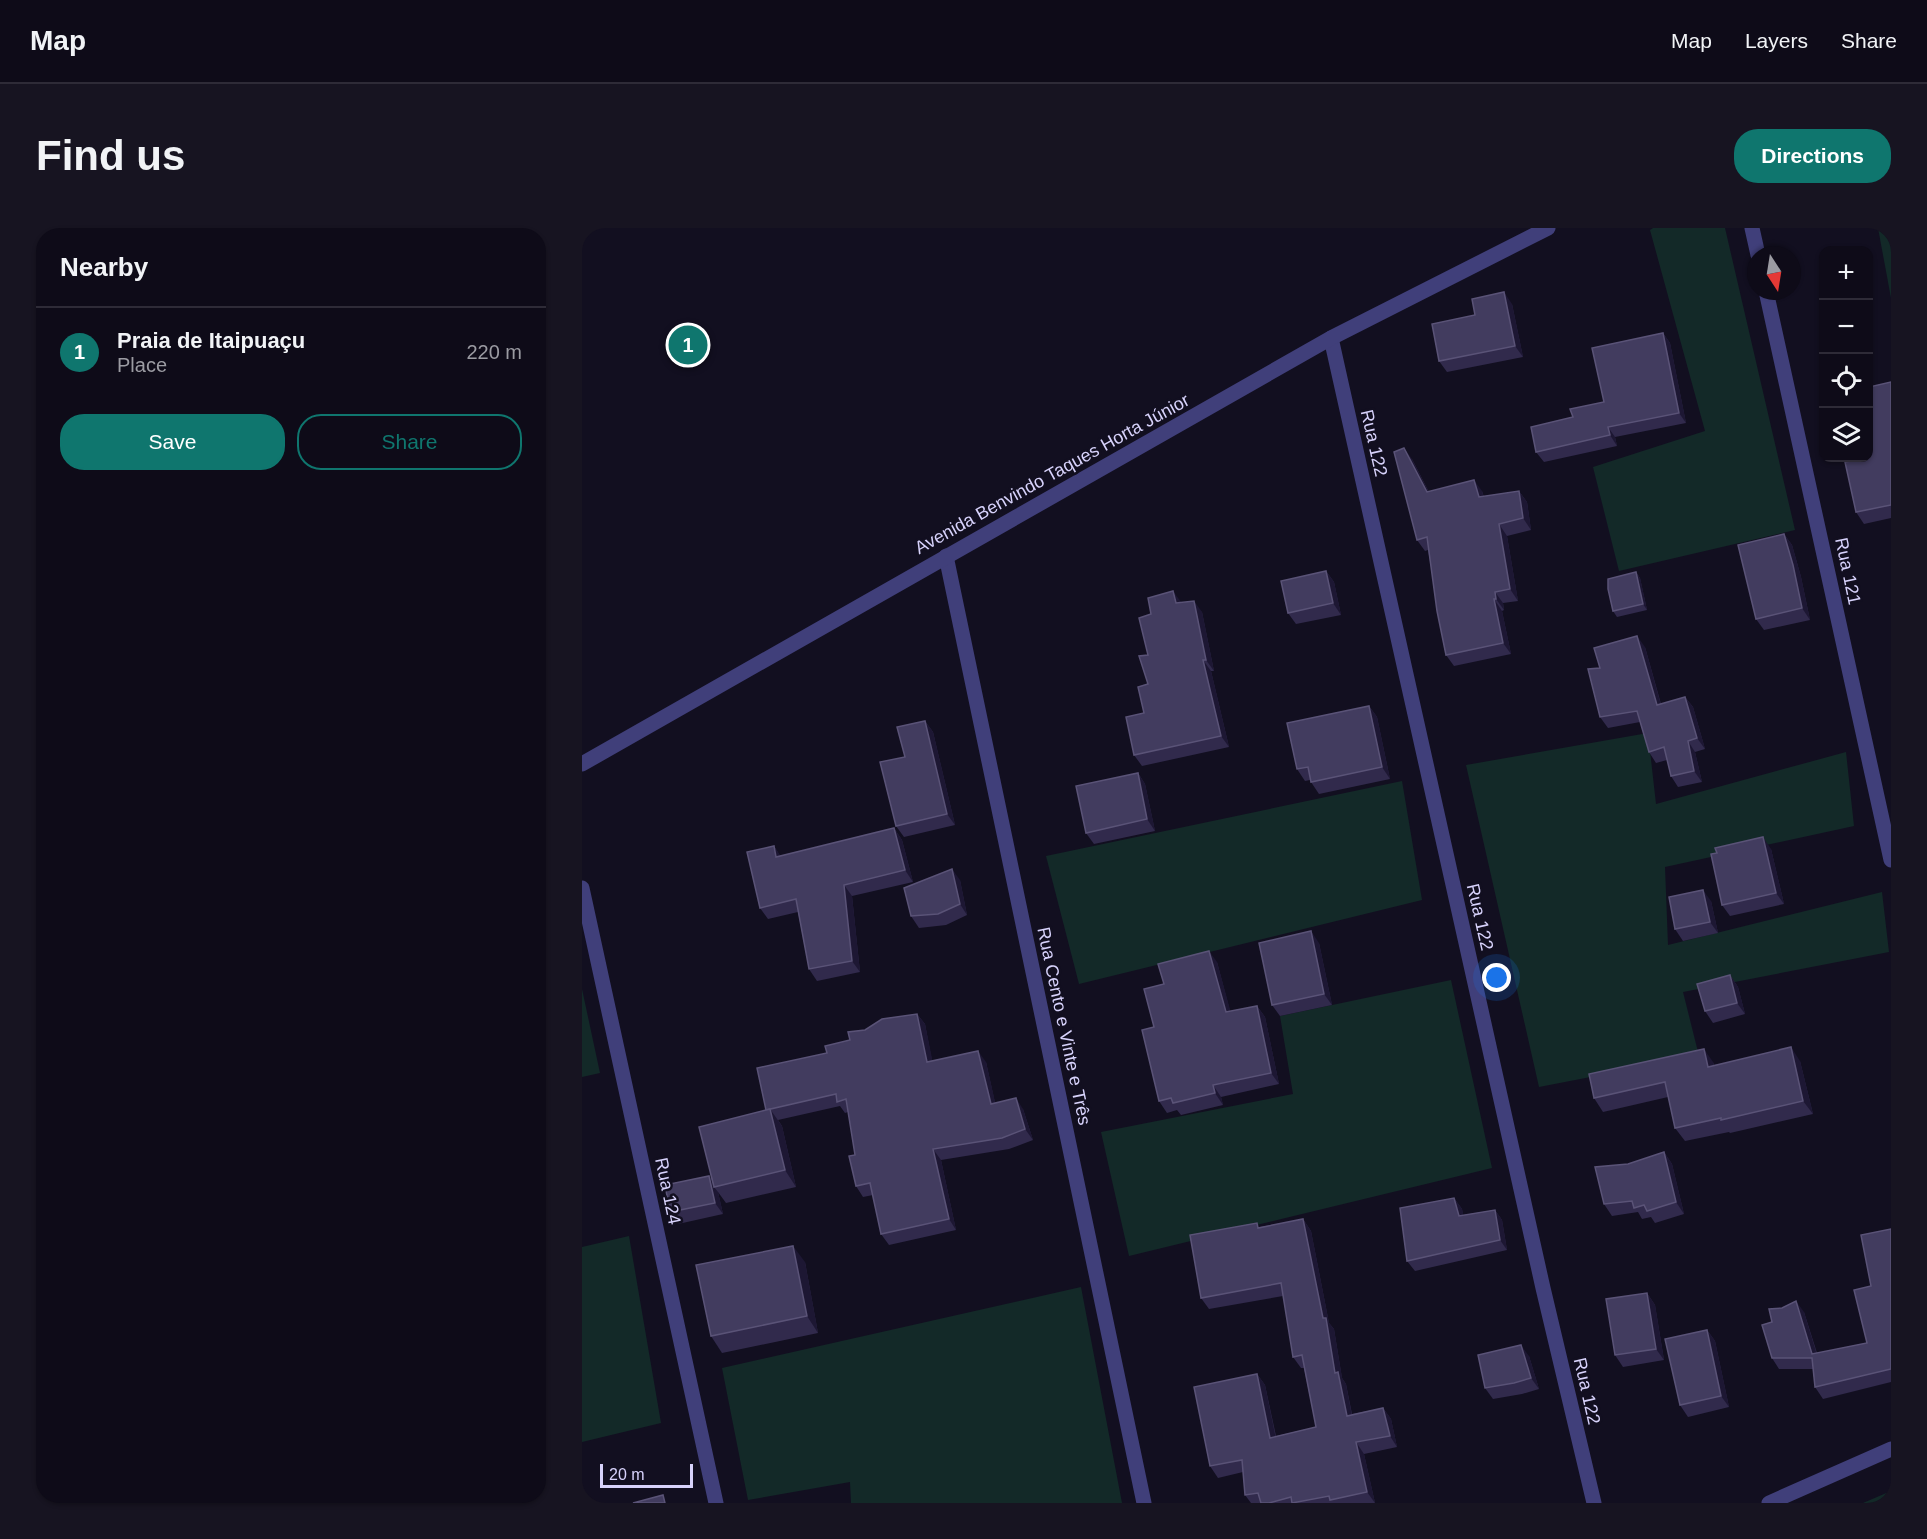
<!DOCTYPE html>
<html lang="en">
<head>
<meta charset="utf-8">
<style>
	:root { --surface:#0e0b18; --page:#171421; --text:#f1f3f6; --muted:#9b9ba2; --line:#2e2b37; --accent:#0f766e }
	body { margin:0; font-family:Helvetica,sans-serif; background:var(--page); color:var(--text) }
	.controls { position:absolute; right:18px; top:18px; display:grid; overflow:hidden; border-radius:12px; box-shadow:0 2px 4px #0004 }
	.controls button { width:54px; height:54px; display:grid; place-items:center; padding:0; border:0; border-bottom:2px solid var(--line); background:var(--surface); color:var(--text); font:30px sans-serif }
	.compass { position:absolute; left:1165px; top:18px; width:54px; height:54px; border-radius:50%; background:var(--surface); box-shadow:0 2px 4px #0004; rotate:168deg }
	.scale { position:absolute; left:18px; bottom:15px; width:93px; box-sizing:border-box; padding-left:6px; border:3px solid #d7d2fb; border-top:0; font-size:16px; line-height:21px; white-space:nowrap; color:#d7d2fb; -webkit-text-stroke:4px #120f20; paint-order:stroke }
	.you { position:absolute; left:915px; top:750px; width:21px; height:21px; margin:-15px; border:4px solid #fff; border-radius:50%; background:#1a73e8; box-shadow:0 0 0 9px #1a73e833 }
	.badge { display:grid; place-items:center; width:39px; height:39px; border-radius:50%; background:var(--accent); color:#fff; font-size:20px; font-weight:700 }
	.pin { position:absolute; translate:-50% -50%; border:3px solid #fff; box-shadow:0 2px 6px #0006 }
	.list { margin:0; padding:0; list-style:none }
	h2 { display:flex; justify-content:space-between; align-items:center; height:78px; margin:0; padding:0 24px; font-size:26px }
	h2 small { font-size:20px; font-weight:400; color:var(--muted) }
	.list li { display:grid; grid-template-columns:39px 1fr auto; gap:18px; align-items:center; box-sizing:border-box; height:90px; padding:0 24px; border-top:2px solid var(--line) }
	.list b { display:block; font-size:22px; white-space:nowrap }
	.list p { margin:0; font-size:20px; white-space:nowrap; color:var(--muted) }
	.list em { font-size:20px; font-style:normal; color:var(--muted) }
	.actions { display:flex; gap:12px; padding:18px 24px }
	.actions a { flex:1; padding:14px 0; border:2px solid var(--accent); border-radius:24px; text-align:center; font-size:21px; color:var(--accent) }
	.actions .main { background:var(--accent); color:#fff }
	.icon { flex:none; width:33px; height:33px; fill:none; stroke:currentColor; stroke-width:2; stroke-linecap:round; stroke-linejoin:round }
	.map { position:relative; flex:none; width:1309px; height:1275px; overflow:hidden; border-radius:24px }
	header { display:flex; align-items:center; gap:36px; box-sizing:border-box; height:84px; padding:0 30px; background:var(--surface); border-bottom:2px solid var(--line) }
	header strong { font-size:28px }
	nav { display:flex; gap:33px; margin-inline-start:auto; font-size:21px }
	.intro { display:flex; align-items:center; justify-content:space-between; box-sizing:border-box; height:144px; padding:0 36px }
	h1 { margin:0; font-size:42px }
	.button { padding:15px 27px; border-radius:24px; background:var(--accent); color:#fff; font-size:21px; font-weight:700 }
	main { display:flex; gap:36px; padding:0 36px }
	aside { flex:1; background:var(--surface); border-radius:24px; box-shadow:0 2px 4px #0004 }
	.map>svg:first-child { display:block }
	.green { fill:#132928 }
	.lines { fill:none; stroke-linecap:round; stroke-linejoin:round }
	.minor { stroke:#403f7a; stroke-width:15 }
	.tertiary { stroke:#403f7a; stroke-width:15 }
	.wall { fill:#312a4c }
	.shaded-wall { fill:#1d1733 }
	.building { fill:#423c5f; stroke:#5a5377; stroke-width:1.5 }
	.labels { text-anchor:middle; stroke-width:5; stroke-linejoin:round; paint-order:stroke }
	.street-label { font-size:18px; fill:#d7d2fb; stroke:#120f20 }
</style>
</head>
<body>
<header>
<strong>Map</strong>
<nav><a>Map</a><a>Layers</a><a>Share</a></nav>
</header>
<div class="intro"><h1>Find us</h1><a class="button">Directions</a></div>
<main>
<aside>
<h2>Nearby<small></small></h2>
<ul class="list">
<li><span class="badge">1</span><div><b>Praia de Itaipuaçu</b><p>Place</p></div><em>220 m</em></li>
</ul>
<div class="actions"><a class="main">Save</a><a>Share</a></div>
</aside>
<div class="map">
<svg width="1309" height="1275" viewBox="0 0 1309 1275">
	<rect width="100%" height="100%" fill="#120f20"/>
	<g class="green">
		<path d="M1071,0H1143L1213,302L1037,343L1011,239L1123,203L1068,2Z"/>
		<path d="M1296,0H1309V70Z"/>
		<path d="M1066,505L1074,576L1264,524L1272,598L1083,639L1086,717L1300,664L1307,724L1101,764L1117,828L957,859L884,537Z"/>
		<path d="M820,553L840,672L497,756L464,628Z"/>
		<path d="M869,752L910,940L547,1028L519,904L711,866L698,788Z"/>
		<path d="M0,761L18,845L0,849Z"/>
		<path d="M47,1008L79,1195L0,1214V1019Z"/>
		<path d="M499,1059L540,1275H269L268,1254L166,1272L140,1140Z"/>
		<path d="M1309,1263V1275H1281Z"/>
	</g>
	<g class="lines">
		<g class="minor">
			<path d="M1170,0L1176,27"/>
			<path d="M1184,63L1309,632"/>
			<path d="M749,110L961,1060L1012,1275"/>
			<path d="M364,328L562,1275"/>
			<path d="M0,660L134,1275"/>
		</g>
		<g class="tertiary">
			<path d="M0,536L749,110L966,0"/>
			<path d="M1187,1275L1309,1221"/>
		</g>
	</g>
	<g class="wall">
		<path d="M930,76L941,129L865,144L857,133L893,87Z"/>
		<path d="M1081,105L1088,115L1104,195L1033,209L1035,218L962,234L954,224L991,189L1022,174Z"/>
		<path d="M1309,154V290L1282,296L1274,284L1287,230Z"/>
		<path d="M830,231L847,264L900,263L902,269L937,263L945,274L949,302L925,308L936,373L921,375L922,382L920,383L929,426L872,438L864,427L846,322L843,323L835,312Z"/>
		<path d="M1202,306L1210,317L1219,349L1228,392L1182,402L1174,391Z"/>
		<path d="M744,343L752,354L759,387L714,396L706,385Z"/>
		<path d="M1054,344L1058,350L1065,382L1035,389L1031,383Z"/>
		<path d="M599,374L620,384L632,443H629L647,519L560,538L552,527L562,485L566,456V427L569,386Z"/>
		<path d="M1063,419L1079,476L1103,469L1111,479L1123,521L1113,524L1120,554L1096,559L1089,548L1085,532L1074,535L1067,524L1058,494L1026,500L1018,489V440Z"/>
		<path d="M787,478L795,489L808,551L737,566L729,554L728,552L723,553L715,541Z"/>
		<path d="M343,493L351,504L373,597L322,609L314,598L323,529Z"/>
		<path d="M556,545L563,556L573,603L512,616L504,605Z"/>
		<path d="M312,600L320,612L331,654L270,668L278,744L235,753L227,741L216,684L186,691L178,680L192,618L198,628Z"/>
		<path d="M1189,621L1202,676L1148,688L1140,677Z"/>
		<path d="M378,652L385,687L364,697L337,700L329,688Z"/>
		<path d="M1129,673L1136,705L1101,713L1093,701Z"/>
		<path d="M737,715L750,777L698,788L690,777Z"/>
		<path d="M635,734L648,783L675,778L683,789L697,856L639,869L641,877L599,887L595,882L585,885L577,873L582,756Z"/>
		<path d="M1148,747L1156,759L1163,786L1131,795L1123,783Z"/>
		<path d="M335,786L343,796L350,833L404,834L413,875L441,881L451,912L427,921L359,932L374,1002L307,1017L299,1006L291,967L281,969L274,958L273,927L266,884L263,885L258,878L196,892L200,898L214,959L144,975L136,964L141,986L96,996L88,984L127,948L131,953L184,882L245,825L268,812L283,802Z"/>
		<path d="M1218,833L1231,886L1148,905L1147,904L1103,913L1093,900L1086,869L1021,884L1012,870L1131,834L1132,837Z"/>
		<path d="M1082,924L1090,936L1102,986L1073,995L1069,989L1060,991L1056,984L1030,988L1022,976L1046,936Z"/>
		<path d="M872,970L880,981L881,987L913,982L920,992L925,1022L833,1043L825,1033Z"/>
		<path d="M721,991L729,1003L747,1095L752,1101L760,1150L764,1156L770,1186L801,1180L809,1191L815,1219L782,1226L793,1275H669L663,1267L661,1244L636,1250L628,1238L675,1146L683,1157L694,1208L734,1199L722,1140H719L711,1129L701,1068L627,1081L619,1070L678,999Z"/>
		<path d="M1309,1001V1154L1241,1171L1233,1159L1231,1141H1197L1190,1130L1222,1084L1235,1125L1285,1115Z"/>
		<path d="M223,1034L236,1105L140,1125L129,1108Z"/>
		<path d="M1065,1065L1073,1077L1082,1132L1041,1139L1033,1127Z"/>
		<path d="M1125,1102L1133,1113L1147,1179L1106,1189L1098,1177Z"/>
		<path d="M947,1128L957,1161L940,1166L911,1171L903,1160Z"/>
	</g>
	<g class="shaded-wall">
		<path d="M922,64L930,76L941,129L933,118Z"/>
		<path d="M1081,105L1088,115L1104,195L1097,185Z"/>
		<path d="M1026,199L1033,209L1035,218L1028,207Z"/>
		<path d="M822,220L830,231L853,276L845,264Z"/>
		<path d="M892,252L900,263L905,281L897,269Z"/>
		<path d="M937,263L945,274L949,302L941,290Z"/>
		<path d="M917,296L925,308L936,373L928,361Z"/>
		<path d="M1202,306L1210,317L1219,349L1228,392L1220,380Z"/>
		<path d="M744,343L752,354L759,387L751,375Z"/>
		<path d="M1054,344L1058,350L1065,382L1061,376Z"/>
		<path d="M591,363L599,374L594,375Z"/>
		<path d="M913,364L921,375L922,382L914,371Z"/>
		<path d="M912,371L920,383L929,426L921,415Z"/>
		<path d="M612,373L620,384L632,443L624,432Z"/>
		<path d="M1055,408L1063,419L1082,488L1075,477Z"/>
		<path d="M621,432L629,443L647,519L639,508Z"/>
		<path d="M1103,469L1111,479L1123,521L1115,510Z"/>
		<path d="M787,478L795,489L808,551L800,539Z"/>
		<path d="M343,493L351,504L373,597L365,586Z"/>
		<path d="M1106,513L1113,524L1120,554L1112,543Z"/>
		<path d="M556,545L563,556L573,603L565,591Z"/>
		<path d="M312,600L320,612L331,654L323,642Z"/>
		<path d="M1181,609L1189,621L1202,676L1194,665Z"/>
		<path d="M192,618L200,630L194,629Z"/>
		<path d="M370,641L378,652L385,687L378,676Z"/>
		<path d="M262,657L270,668L278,744L270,733Z"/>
		<path d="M1121,662L1129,673L1136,705L1128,694Z"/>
		<path d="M729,703L737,715L750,777L742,766Z"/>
		<path d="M627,723L635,734L652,796L644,784Z"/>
		<path d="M1148,747L1156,759L1163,786L1155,775Z"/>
		<path d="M675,778L683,789L697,856L689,845Z"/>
		<path d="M335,786L343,796L353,845L345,834Z"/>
		<path d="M1209,819L1218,833L1231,886L1221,873Z"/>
		<path d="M1122,821L1131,834L1135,852L1126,839Z"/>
		<path d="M396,823L404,834L416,887L409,876Z"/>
		<path d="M631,857L639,869L641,877L633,865Z"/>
		<path d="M434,870L441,881L451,912L443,901Z"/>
		<path d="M188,881L200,898L214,959L203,942Z"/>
		<path d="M351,921L359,932L374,1002L367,991Z"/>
		<path d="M1082,924L1090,936L1102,986L1094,974Z"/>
		<path d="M127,948L134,958L132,959L136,964L141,986L133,975Z"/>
		<path d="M872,970L880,981L884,999L877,988Z"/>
		<path d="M913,982L920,992L925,1022L918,1012Z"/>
		<path d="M721,991L729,1003L747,1095L752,1101L760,1150L764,1156L772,1199L765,1188L753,1145L741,1090Z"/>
		<path d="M211,1018L223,1034L236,1105L225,1088Z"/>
		<path d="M1065,1065L1073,1077L1082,1132L1074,1121Z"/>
		<path d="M1214,1073L1222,1084L1238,1137L1230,1126Z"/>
		<path d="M1125,1102L1133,1113L1147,1179L1139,1168Z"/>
		<path d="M939,1117L947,1128L957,1161L949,1150Z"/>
		<path d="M675,1146L683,1157L696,1221L688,1210Z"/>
		<path d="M801,1180L809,1191L815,1219L808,1208Z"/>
		<path d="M774,1214L782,1226L793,1275L785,1264Z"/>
	</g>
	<g class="building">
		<path d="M922,64L933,118L857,133L850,96L893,87L890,71Z"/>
		<path d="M1081,105L1097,185L1026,199L1028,207L954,224L949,199L991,189L988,181L1022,174L1010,120Z"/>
		<path d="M1309,154V277L1274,284L1263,234L1269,233L1267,230H1287V159Z"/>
		<path d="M822,220L845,264L892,252L897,269L937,263L941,290L917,296L928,361L913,364L914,371H912L921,415L864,427L855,383L845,309L835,312L812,224Z"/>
		<path d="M1202,306L1211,337L1220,380L1174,391L1156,317Z"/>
		<path d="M744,343L751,375L706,385L699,353Z"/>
		<path d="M1054,344L1061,376L1031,383L1026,361V351Z"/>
		<path d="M591,363L594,375L612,373L624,432H621L639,508L552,527L544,489L562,485L556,459L566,456L557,428L566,427L557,390L569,386L566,370Z"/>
		<path d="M1055,408L1075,477L1103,469L1115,510L1106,513L1112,543L1089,548L1082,519L1067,524L1055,483L1018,489L1006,441L1018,440L1012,420Z"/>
		<path d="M787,478L800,539L729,554L726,539L715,541L705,495Z"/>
		<path d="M343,493L365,586L314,598L298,534L323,529L315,499Z"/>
		<path d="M556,545L565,591L504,605L494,558Z"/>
		<path d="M312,600L323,642L262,657L270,733L227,741L214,671L178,680L165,624L192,618L194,629Z"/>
		<path d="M1181,609L1194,665L1140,677L1129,626L1135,625L1133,620Z"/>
		<path d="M370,641L378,676L356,686L329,688L322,660Z"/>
		<path d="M1121,662L1128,694L1093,701L1087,669Z"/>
		<path d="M729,703L742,766L690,777L677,715Z"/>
		<path d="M627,723L644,784L675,778L689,845L631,857L633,865L591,875L589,870L577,873L560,802L572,799L562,761L582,756L576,736Z"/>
		<path d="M1148,747L1155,775L1123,783L1115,756Z"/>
		<path d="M335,786L345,834L396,823L409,876L434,870L443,901L420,910L351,921L367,991L299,1006L288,955L274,958L267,928L273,927L264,871L255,874L254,866L184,882L175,840L245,825L243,818L268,812L266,804L283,802L300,791Z"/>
		<path d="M1209,819L1221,873L1139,892V890L1093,900L1083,854L1012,870L1007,846L1122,821L1126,839Z"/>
		<path d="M188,881L203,942L132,959L117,899Z"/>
		<path d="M1082,924L1094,974L1065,983L1062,977L1052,980L1050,973L1022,976L1013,939L1046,936Z"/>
		<path d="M127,948L133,975L88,984L83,957Z"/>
		<path d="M872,970L877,988L913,982L918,1012L825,1033L818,980Z"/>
		<path d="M721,991L741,1090H744L753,1145L756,1144L765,1188L801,1180L808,1208L774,1214L785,1264L748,1272L747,1268L710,1275L709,1269L687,1275H679L676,1265L663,1267L660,1232L628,1238L612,1159L675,1146L688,1210L734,1199L720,1127L711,1129L699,1055L619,1070L608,1007L675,995L676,1000Z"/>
		<path d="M1309,1001V1141L1233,1159L1230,1130H1190L1180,1097L1190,1094L1187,1081L1200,1080L1214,1073L1230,1126L1285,1115L1272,1062L1289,1058L1279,1007Z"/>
		<path d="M211,1018L225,1088L129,1108L114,1037Z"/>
		<path d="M1065,1065L1074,1121L1033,1127L1024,1071Z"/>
		<path d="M1125,1102L1139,1168L1098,1177L1083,1111Z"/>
		<path d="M939,1117L949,1150L932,1155L903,1160L896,1127Z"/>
		<path d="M81,1267L83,1275H51Z"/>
	</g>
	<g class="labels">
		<g class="street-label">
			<text transform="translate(792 215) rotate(77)" y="6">Rua 122</text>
			<text transform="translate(470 246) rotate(-29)" y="6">Avenida Benvindo Taques Horta Júnior</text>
			<text transform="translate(1266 343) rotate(78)" y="6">Rua 121</text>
			<text transform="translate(898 689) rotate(77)" y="6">Rua 122</text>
			<text transform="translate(482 798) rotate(78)" y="6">Rua Cento e Vinte e Três</text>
			<text transform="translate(86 963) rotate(78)" y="6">Rua 124</text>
			<text transform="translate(1005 1163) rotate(77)" y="6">Rua 122</text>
		</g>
	</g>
</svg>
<div class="controls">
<button>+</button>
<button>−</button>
<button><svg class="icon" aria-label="locate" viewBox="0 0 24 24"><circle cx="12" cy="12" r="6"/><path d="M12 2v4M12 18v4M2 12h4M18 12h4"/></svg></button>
<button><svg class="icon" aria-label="layers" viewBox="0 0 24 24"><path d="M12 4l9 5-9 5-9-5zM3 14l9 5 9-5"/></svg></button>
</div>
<svg class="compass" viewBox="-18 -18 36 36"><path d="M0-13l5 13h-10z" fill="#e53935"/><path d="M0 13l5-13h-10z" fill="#9b9ba2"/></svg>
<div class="scale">20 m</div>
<div class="you"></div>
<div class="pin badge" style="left:106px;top:117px">1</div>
</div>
</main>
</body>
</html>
